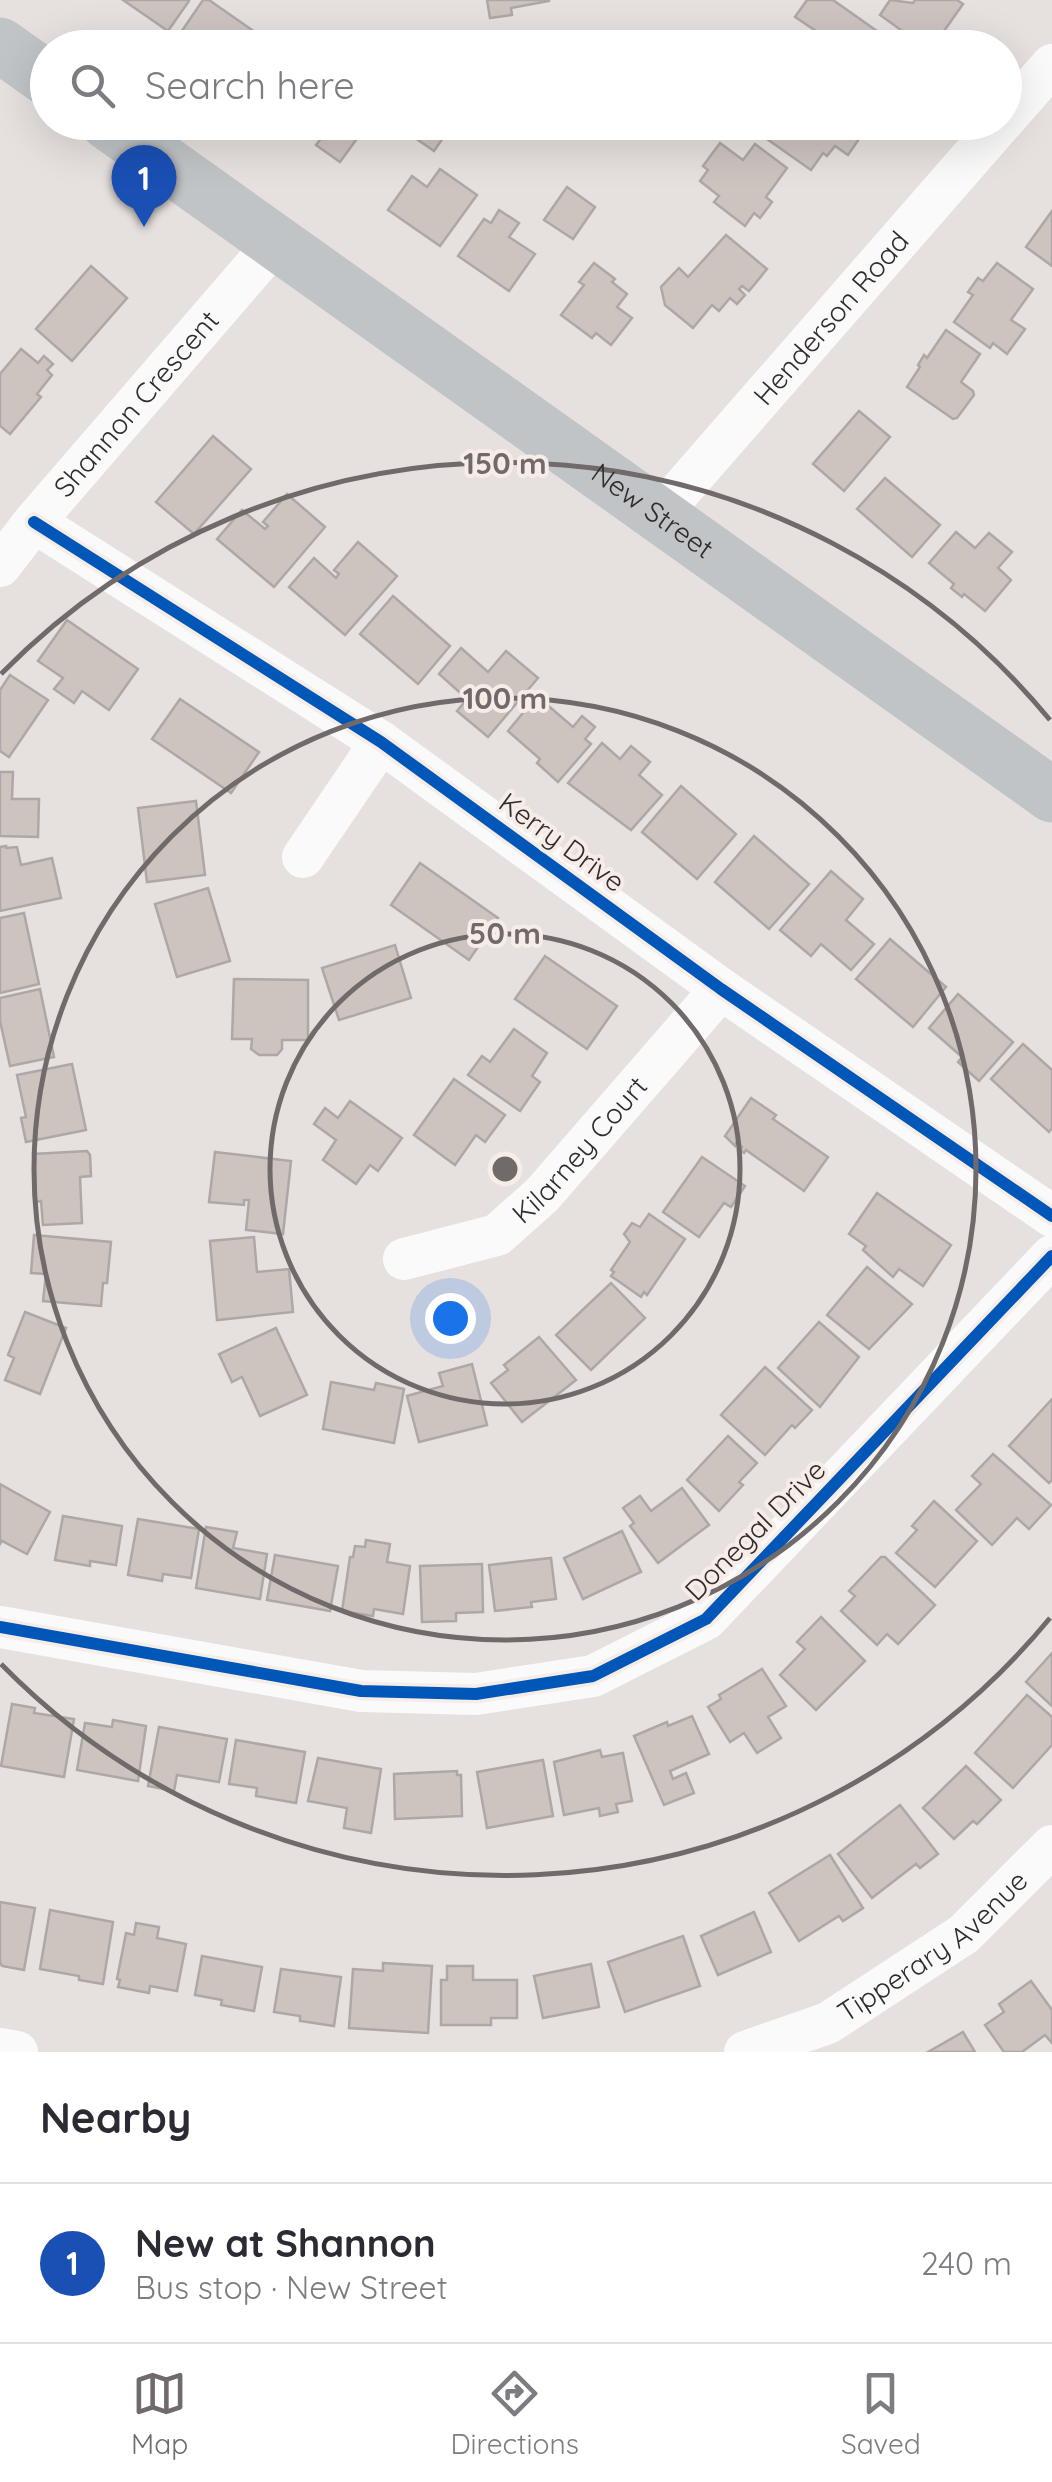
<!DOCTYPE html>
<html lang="en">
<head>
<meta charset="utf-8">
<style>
	:root { --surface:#fff; --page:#f2f2f3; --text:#2b2b33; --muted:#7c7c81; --line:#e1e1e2; --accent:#706b6a }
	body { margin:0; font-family:Quicksand,sans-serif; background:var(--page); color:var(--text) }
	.you { position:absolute; left:450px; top:1318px; width:35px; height:35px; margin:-25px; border:8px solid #fff; border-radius:50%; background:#1a73e8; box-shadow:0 0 0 15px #1a73e833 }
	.badge { display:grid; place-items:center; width:65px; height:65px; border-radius:50%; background:var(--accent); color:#fff; font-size:32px; font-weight:700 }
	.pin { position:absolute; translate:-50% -82px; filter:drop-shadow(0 2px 5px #0008) }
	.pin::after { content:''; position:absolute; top:52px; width:35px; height:30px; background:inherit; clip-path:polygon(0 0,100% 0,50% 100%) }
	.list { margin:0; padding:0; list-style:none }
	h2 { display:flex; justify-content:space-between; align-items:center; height:130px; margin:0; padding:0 40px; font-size:42px }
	h2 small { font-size:32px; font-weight:400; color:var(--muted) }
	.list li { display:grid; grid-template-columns:65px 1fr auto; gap:30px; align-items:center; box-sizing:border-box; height:160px; padding:0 40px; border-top:2px solid var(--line) }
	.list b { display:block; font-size:38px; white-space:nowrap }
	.list p { margin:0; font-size:32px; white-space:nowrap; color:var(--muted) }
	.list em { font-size:32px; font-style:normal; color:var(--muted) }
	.icon { flex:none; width:55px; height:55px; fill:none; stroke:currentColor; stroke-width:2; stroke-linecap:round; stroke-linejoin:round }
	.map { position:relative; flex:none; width:1052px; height:2052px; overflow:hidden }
	.search { position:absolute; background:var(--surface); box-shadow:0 10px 40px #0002; left:30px; right:30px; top:30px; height:110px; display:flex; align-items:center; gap:25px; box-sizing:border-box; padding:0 35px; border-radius:55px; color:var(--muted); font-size:38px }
	.sheet { height:290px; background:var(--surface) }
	nav { display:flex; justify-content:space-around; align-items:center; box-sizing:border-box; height:140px; border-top:2px solid var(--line); background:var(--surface); font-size:28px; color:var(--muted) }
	nav a { display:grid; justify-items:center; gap:5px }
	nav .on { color:var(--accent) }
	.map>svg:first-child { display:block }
	.building { fill:#cdc4c0; stroke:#ada8a7; stroke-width:2.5 }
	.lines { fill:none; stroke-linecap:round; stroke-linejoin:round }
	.minor { stroke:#fbfafa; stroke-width:42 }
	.major { stroke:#c1c4c7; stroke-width:55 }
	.cycleway-casing { stroke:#f7ede8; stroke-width:19 }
	.cycleway { stroke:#0057b8; stroke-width:12 }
	.ring { fill:none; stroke:#706b6a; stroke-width:5 }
	.labels { text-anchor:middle; stroke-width:8; stroke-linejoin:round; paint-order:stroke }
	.street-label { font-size:28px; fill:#302c2b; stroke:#f7ede8 }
	.centre { fill:#706b6a; stroke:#f7ede8; stroke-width:5 }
	.ring-label { font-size:30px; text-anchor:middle; font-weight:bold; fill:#706b6a; stroke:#f7ede8; stroke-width:8; stroke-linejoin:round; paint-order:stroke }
</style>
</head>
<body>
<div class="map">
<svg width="1052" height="2052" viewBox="0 0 1052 2052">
	<rect width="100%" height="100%" fill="#e6e0de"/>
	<g class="building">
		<path d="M123,0H188L189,1L168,31Z"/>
		<path d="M203,0H209L272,44L270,48H184L175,41Z"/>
		<path d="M487,0H549V1L511,8L512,15L490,18Z"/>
		<path d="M807,0H833L901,48H804L816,31L795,17Z"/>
		<path d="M890,0L913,3L915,0H957L963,4L932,48H926L880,15Z"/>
		<path d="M302,122H369L340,162L316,145L322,137Z"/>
		<path d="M400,122H454L434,151L398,126Z"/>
		<path d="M743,122H868L870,123L848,155L835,146L827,156L823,153L811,170Z"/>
		<path d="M720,143L743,160L755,144L787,168L766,197L772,202L760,218L754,213L745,226L714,202L719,196L700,181L708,170L703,166Z"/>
		<path d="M440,169L477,195L440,246L388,210L412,176L427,187Z"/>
		<path d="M567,187L595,207L573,239L544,220Z"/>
		<path d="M499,210L519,223L509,237L535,254L509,291L458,256L484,219L491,223Z"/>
		<path d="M1052,211V266L1026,247Z"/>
		<path d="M726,235L767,269L749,291L742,286L739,289L745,295L737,304L730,298L719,311L712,305L693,328L665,305L661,287L679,268L688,277Z"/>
		<path d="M594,263L615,279L612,282L627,294L617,307L632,318L611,345L596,333L592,338L561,315L584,285L579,282Z"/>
		<path d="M997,263L1033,289L1011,320L1025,329L1007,354L993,343L990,348L954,322L973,295L968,292L978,278L983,281Z"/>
		<path d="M91,266L127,298L72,361L36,329Z"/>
		<path d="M946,330L980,354L961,382L973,391L974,395L957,418L953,419L907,387L920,367L918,365L924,355L927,358Z"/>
		<path d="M21,349L38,363L44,356L53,364L47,370L52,375L37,394L41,397L10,434L0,426V374Z"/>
		<path d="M859,411L890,437L844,491L813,464Z"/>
		<path d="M213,436L251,469L194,534L156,502Z"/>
		<path d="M885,478L940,525L912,557L857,509Z"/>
		<path d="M287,494L325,527L274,587L217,539L242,510L265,529L268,526L263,522Z"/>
		<path d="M956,532L975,548L989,533L1012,552L998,568L1011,580L985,611L964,594L962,597L951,588L954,584L929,563Z"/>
		<path d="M358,542L397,576L345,635L289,587L314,558L336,578L339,574L334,570Z"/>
		<path d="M393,596L450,646L418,684L360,634Z"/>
		<path d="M67,620L138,669L109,710L82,691L74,703L54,689L63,678L38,661Z"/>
		<path d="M461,648L488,672L506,651L538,678L488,737L457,711L467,699L439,674Z"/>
		<path d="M10,675L48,700L9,757L0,751V690Z"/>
		<path d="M537,696L573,727L582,716L595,727L585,739L591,744L558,782L537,763L540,759L508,731Z"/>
		<path d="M180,699L259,752L231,793L152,739Z"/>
		<path d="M602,743L620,759L631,746L650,762L639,775L662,795L631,830L568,783Z"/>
		<path d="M0,772H13L12,799H39L38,837L0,836Z"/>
		<path d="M681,786L736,834L697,879L642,832Z"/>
		<path d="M196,801L205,875L147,882L138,808Z"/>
		<path d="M754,836L809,884L769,929L715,882Z"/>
		<path d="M6,846V848L17,847L21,865L52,858L61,898L0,911V847Z"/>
		<path d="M420,863L498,918L469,960L391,905Z"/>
		<path d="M831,871L863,899L846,920L874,944L851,970L821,944L811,956L780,930Z"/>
		<path d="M208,888L230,961L177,977L155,904Z"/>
		<path d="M24,913L39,984L0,993V918Z"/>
		<path d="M890,939L946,987L913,1027L856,979Z"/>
		<path d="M395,945L411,998L339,1020L322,968Z"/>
		<path d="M545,956L617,1006L587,1049L515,999Z"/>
		<path d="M234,979L308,980V1040H282V1049L277,1055H259L251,1049L252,1039H232Z"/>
		<path d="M40,989L54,1057L10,1066L0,1021V998Z"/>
		<path d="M958,994L1013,1042L979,1081L958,1062L962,1057L929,1028Z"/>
		<path d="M514,1029L547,1053L532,1076L540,1082L520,1111L468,1075L482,1056L490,1062Z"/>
		<path d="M1023,1044L1052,1070V1128L1049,1132L991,1079Z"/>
		<path d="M72,1064L86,1130L26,1142L21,1118L26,1117L17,1075Z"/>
		<path d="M454,1079L505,1115L485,1142L476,1135L455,1165L414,1135Z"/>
		<path d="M751,1098L776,1115L773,1119L828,1157L804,1191L746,1150L744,1153L740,1150L742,1147L736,1143L735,1146L725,1136Z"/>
		<path d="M350,1101L402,1138L378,1171L370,1165L356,1184L323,1160L336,1140L314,1124L325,1108L338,1118Z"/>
		<path d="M87,1151L90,1155L91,1176L80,1177L82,1223L43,1225L41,1201L36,1202L33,1154Z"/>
		<path d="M215,1152L291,1161L283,1234L246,1230L249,1200H244V1205L209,1202Z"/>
		<path d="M702,1157L745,1186L731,1207L724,1203L699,1237L663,1212Z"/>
		<path d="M877,1193L951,1245L923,1286L899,1269L893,1277L863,1250L866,1246L849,1234Z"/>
		<path d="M649,1214L685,1239L647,1295L644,1292L641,1297L611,1276L614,1272L611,1270L630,1242L624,1234L632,1223L640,1227Z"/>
		<path d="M34,1235L111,1242L107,1283H103L101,1306L43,1301L46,1274L31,1273Z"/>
		<path d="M254,1237L257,1272L289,1269L293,1312L217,1320L210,1241Z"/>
		<path d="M867,1267L912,1304L869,1349L827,1315Z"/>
		<path d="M611,1283L645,1318L591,1370L556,1335Z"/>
		<path d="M25,1312L66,1328L40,1394L5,1380L14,1358L8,1355Z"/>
		<path d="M819,1322L859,1357L820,1407L778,1368Z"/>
		<path d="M276,1328L307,1395L260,1416L242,1377L232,1382L219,1354Z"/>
		<path d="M539,1337L576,1380L522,1422L491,1383L508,1370L504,1365Z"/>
		<path d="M472,1364L487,1425L419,1442L407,1396L443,1386L439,1373Z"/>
		<path d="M765,1367L812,1410L795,1428L792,1425L765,1455L721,1415Z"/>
		<path d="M331,1382L374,1390L376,1383L404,1389L394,1443L323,1429Z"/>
		<path d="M1052,1399V1480L1049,1483L1009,1446Z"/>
		<path d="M728,1436L757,1463L739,1482L743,1485L719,1511L687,1480Z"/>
		<path d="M993,1454L1051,1505L1029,1529L1017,1518L992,1545L956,1510L981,1484L972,1476Z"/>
		<path d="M0,1484L50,1512L27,1554L2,1541L0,1544Z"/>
		<path d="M682,1488L709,1525L658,1563L630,1526L634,1523L623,1508L640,1496L651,1511Z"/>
		<path d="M934,1501L977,1541L935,1587L896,1553L917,1530L912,1526Z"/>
		<path d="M63,1516L122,1526L116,1565L90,1561V1566L55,1560Z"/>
		<path d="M138,1519L199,1529L191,1578L163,1574L162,1581L128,1575Z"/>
		<path d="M206,1527L237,1532L233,1548L267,1554L260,1599L196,1588Z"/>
		<path d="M622,1531L641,1572L583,1599L564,1558Z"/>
		<path d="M366,1540L390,1544L387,1562L410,1566L403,1614L374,1609L373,1616L342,1611L350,1557H353L355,1546L365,1547Z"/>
		<path d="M275,1555L338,1566L330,1611L267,1600Z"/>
		<path d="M881,1557H885L935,1605L898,1644L887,1634L877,1645L841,1611L855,1596L849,1591Z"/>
		<path d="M551,1558L556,1599L531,1602L532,1607L495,1611L489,1565Z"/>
		<path d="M482,1564L483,1612L456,1613V1621L422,1622L420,1566Z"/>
		<path d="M821,1617L865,1661L816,1710L780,1675L805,1649L797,1642Z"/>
		<path d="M1052,1653V1706L1026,1682Z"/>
		<path d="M762,1669L786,1706L768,1717L781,1738L757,1753L744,1733L730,1742L708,1707L721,1699L719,1695Z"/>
		<path d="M1027,1695L1052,1717V1745L1013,1788L975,1753Z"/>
		<path d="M12,1704L35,1708L34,1713L74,1719L64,1777L1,1766Z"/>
		<path d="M692,1716L709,1754L670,1771L673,1779L686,1773L694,1793L664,1805L634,1736L667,1722L668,1726Z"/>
		<path d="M113,1720L146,1726L138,1781L77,1770L85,1723L112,1727Z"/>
		<path d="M159,1727L227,1739L219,1782L177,1775L174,1791L148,1786Z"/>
		<path d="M236,1740L305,1752L296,1803L256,1796L257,1788L229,1784Z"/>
		<path d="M600,1750L602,1757L623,1753L632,1801L616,1804L618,1812L600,1816L599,1808L564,1815L554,1762Z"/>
		<path d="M318,1758L381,1769L371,1833L344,1828L347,1808L308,1801Z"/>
		<path d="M543,1760L553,1816L487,1828L477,1772Z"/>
		<path d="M966,1766L1001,1800L977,1824L973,1821L954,1839L923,1808Z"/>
		<path d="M457,1771V1775H461L462,1816L395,1819L394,1774Z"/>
		<path d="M900,1805L938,1854L920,1868L916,1864L872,1898L838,1854Z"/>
		<path d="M830,1855L863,1908L843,1921L839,1916L799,1941L769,1893Z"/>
		<path d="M0,1902L35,1908L24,1970L2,1966L0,1962Z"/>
		<path d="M50,1910L113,1922L103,1984L79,1980V1976L40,1969Z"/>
		<path d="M754,1912L771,1952L718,1975L701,1936Z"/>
		<path d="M136,1923L159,1927L157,1938L186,1944L177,1991L150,1986L149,1993L118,1987L120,1980L117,1979L126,1933L134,1935Z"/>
		<path d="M683,1936L700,1986L625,2012L608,1962Z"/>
		<path d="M202,1956L262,1967L254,2011L221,2005L222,2000L195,1995Z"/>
		<path d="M383,1963L432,1966L428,2033L349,2028L353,1969L383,1971Z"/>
		<path d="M591,1964L599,2007L543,2018L534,1976Z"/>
		<path d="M447,1966H473V1980H517V2018H491V2025H441V1980H447Z"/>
		<path d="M281,1969L341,1977L334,2026L300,2021V2016L274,2012Z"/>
		<path d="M1031,1981L1052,2010V2043L1045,2035L1022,2052H1004L985,2025L1004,2012L999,2004Z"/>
		<path d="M963,2032L975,2052H928Z"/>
	</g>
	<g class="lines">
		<g class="minor">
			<path d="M1004,120L1052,65"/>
			<path id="s1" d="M660,514L1002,122"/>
			<path d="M34,522L381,742L721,989L1052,1216"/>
			<path id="s2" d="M0,566L34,522L274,244"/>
			<path d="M303,857L381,742"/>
			<path id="s3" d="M404,1259L497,1235L542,1195L721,989"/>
			<path d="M0,1627L361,1691L476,1694L593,1676L706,1619L1052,1256"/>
			<path d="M0,2049L17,2052"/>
			<path id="s4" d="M745,2052L828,2023L964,1934L1052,1846"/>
		</g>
		<g class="major">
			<path d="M0,45L48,79"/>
			<path id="s5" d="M107,122L1052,795"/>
		</g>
		<g class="cycleway-casing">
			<g id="cycleway">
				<path d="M34,522L381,742L721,989L1052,1216"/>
				<path d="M0,1627L361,1691L476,1694L593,1676L706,1619L1052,1256"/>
			</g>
		</g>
		<use href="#cycleway" class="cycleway"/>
	</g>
	<g class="ring">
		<circle cx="505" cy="1169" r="235"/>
		<circle cx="505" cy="1169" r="471"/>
		<path d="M1050 1618A706 706 0 0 1 1 1664M1 674A706 706 0 0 1 1050 720"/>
	</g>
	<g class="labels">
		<g class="street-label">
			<text dy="10" stroke="none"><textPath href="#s1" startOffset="260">Henderson Road</textPath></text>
			<text dy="10" stroke="none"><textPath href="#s2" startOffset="212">Shannon Crescent</textPath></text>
			<text dy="10" stroke="none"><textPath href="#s5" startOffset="670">New Street</textPath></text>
			<text transform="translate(562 842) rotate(36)" y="10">Kerry Drive</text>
			<text dy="10" stroke="none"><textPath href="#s3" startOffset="215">Kilarney Court</textPath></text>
			<text transform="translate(755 1530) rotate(-45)" y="10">Donegal Drive</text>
			<text dy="10" stroke="none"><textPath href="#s4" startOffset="218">Tipperary Avenue</textPath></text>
		</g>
	</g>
	<circle cx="505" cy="1169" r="15" class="centre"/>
	<g class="ring-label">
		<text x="505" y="474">150 m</text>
		<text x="505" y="709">100 m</text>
		<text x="505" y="944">50 m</text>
	</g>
</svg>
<div class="you"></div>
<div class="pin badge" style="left:144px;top:227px;background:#1a4fb4">1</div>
<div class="search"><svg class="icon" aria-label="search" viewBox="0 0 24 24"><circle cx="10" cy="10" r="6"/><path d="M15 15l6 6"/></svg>Search here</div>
</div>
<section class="sheet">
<h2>Nearby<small></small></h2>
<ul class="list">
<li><span class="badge" style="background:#1a4fb4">1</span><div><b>New at Shannon</b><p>Bus stop · New Street</p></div><em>240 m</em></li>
</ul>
</section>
<nav>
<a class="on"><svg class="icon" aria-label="map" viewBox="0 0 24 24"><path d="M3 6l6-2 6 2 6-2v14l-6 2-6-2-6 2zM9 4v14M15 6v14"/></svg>Map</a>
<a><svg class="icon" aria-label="directions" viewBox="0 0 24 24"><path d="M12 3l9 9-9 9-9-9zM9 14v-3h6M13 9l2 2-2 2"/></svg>Directions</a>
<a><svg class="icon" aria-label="saved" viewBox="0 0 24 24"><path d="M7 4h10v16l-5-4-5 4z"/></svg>Saved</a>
</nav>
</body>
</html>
